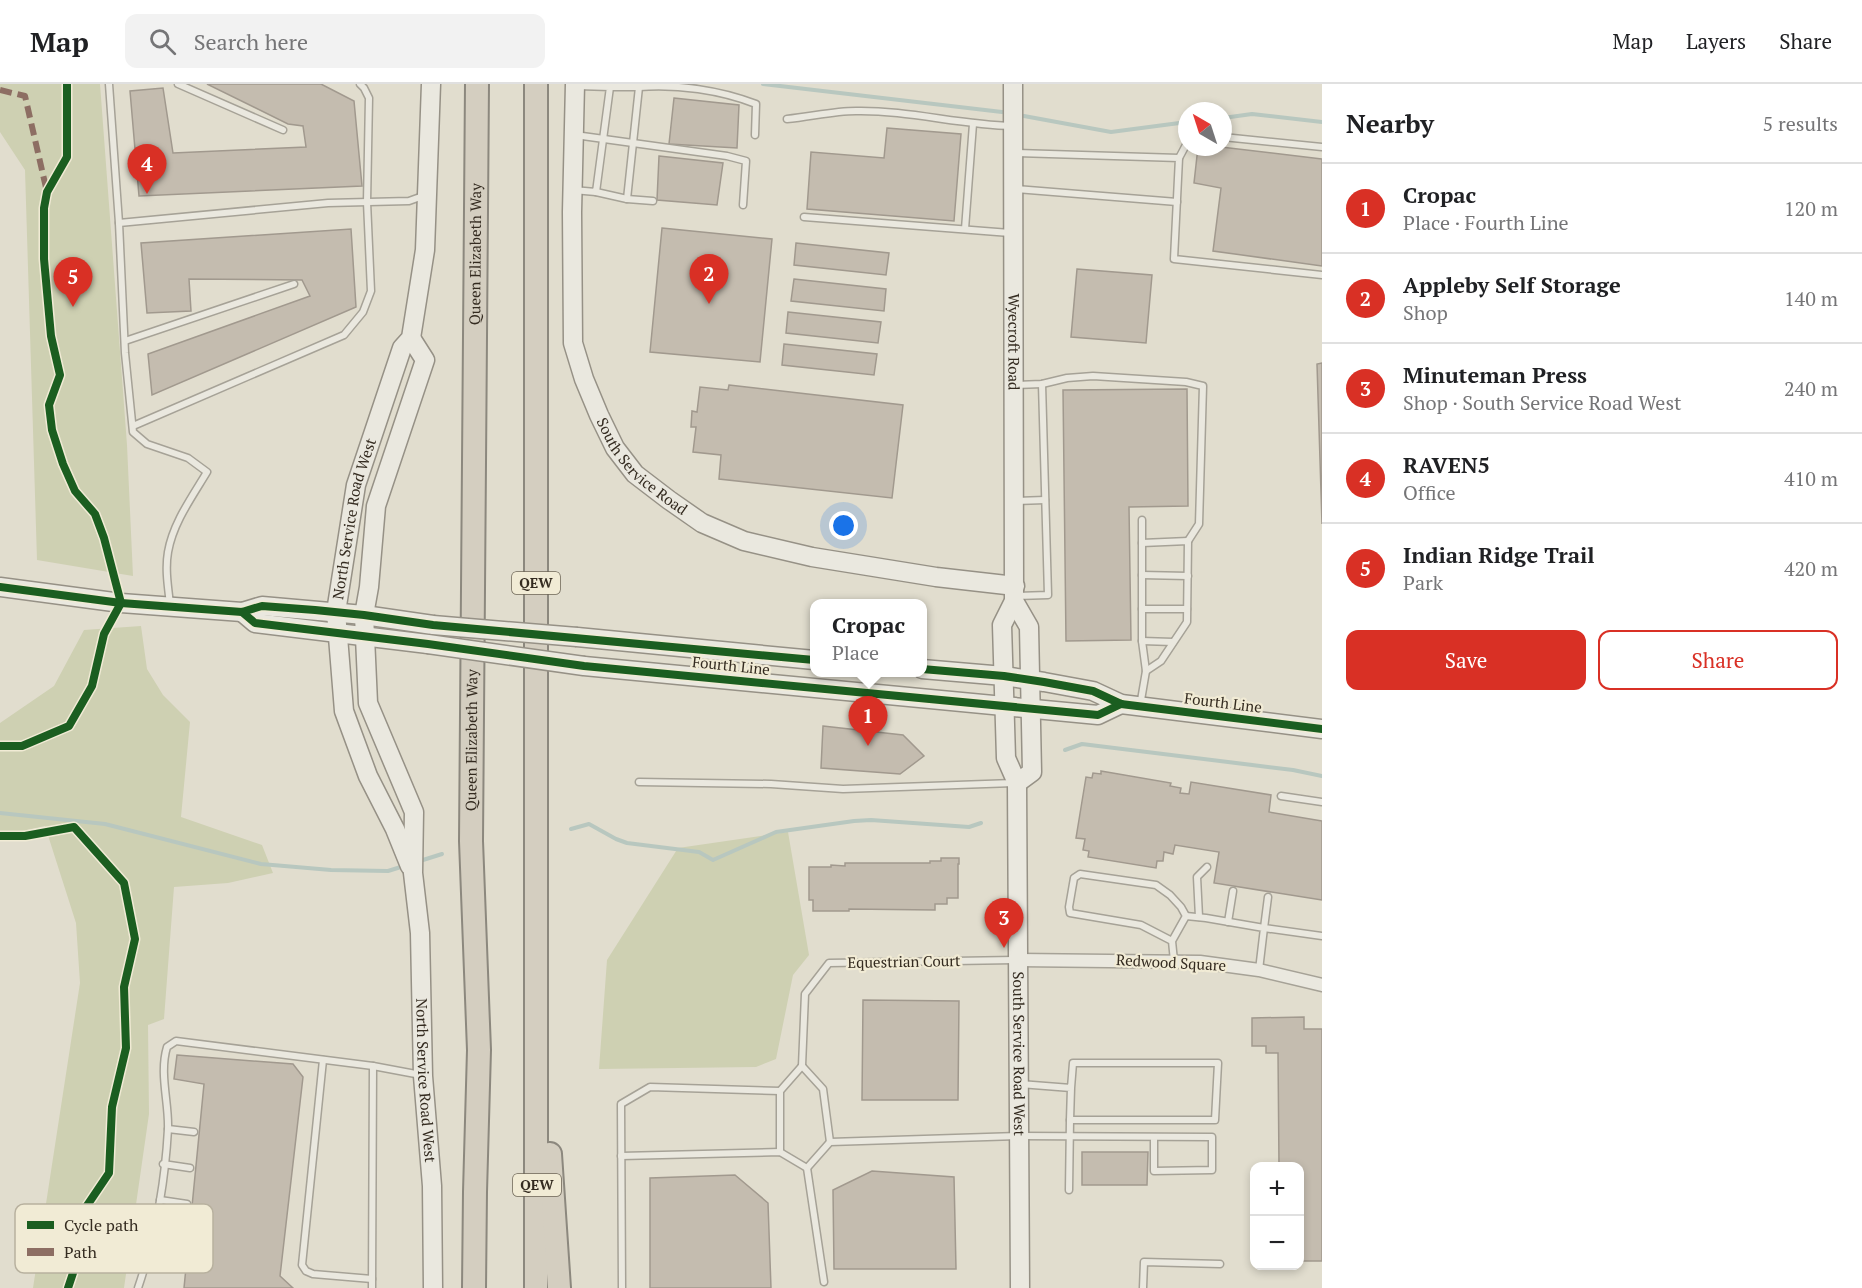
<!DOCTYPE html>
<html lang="en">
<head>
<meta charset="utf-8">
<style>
	:root { --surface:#fff; --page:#f2f2f2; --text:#202124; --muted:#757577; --line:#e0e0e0; --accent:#d93025 }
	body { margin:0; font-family:"PT Serif",serif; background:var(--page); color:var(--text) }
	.controls { position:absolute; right:18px; bottom:18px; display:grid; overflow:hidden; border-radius:12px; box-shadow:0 3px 9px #0003 }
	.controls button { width:54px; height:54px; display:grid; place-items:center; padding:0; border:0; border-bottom:2px solid var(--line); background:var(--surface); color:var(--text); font:30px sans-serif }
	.compass { position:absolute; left:1178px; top:18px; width:54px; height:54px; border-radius:50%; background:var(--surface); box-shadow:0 3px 9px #0003; rotate:321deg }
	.you { position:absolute; left:844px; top:442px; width:21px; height:21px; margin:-15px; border:4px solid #fff; border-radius:50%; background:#1a73e8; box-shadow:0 0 0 9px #1a73e833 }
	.badge { display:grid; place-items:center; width:39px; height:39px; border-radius:50%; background:var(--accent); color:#fff; font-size:20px; font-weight:700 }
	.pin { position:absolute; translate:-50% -50px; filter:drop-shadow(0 2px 3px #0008) }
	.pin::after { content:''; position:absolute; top:32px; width:21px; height:18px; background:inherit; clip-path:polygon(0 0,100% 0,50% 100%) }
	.popup { position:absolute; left:810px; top:515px; width:117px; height:78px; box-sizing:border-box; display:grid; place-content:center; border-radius:12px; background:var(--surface); filter:drop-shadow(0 2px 4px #0005); font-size:20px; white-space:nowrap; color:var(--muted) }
	.popup b { font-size:22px; color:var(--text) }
	.popup::after { content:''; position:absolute; left:50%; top:100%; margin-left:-12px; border:12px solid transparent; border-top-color:var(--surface) }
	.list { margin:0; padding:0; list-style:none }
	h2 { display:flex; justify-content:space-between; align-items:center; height:78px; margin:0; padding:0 24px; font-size:26px }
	h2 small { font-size:20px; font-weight:400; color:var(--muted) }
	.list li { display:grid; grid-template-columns:39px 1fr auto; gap:18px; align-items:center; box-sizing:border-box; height:90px; padding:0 24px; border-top:2px solid var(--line) }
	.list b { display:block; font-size:22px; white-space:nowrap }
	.list p { margin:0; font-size:20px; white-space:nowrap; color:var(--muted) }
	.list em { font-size:20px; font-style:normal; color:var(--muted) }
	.actions { display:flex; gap:12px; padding:18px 24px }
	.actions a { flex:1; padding:14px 0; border:2px solid var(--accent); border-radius:12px; text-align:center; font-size:21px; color:var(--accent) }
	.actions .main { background:var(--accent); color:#fff }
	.icon { flex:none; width:33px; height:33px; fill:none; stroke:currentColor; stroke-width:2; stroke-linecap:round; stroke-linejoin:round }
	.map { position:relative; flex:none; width:1322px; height:1204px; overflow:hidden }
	header { display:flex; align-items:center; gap:36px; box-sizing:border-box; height:84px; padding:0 30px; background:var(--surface); border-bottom:2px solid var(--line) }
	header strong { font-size:28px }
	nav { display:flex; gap:33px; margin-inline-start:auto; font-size:21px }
	.search { width:420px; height:54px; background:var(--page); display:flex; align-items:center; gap:15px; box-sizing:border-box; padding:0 21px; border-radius:12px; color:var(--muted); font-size:22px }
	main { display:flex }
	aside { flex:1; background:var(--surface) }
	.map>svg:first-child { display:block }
	.green { fill:#ced0b2 }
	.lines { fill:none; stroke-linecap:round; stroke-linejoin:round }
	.stream { stroke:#b8c7bf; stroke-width:4 }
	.building { fill:#c4bcaf; stroke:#a1998e; stroke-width:1.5 }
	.lane-casing { stroke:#a6a297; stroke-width:9 }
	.street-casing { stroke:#a6a297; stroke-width:15 }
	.secondary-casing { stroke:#969186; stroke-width:21 }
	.highway-casing { stroke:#8c887e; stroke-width:26 }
	.lane { stroke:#eae8df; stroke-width:6 }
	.street { stroke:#eae8df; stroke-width:12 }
	.secondary { stroke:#eae8df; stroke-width:18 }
	.highway { stroke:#d4cec0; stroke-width:22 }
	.secondary-bridge-casing { stroke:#969186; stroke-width:21; stroke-linecap:butt }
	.secondary-bridge { stroke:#eae8df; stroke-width:18 }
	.quiet { stroke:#8d6e63; stroke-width:6; stroke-dasharray:12 6; stroke-linecap:butt }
	.cycleway-casing { stroke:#f1ebd5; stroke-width:11 }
	.cycleway { stroke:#1b5e20; stroke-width:8 }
	.labels { text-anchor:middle; stroke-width:4.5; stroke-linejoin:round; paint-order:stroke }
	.shield { fill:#f1ebd5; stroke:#6d6556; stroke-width:1.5 }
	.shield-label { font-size:14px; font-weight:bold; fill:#342b20 }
	.street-label { font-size:15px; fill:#342b20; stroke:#f1ebd5 }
	.key { fill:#f1ebd5; stroke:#b8b19f; stroke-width:1.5 }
	.key-label { font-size:16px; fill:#342b20 }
</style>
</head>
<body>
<header>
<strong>Map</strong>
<div class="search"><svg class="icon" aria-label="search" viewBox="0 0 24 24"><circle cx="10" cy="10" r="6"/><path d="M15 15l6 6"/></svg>Search here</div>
<nav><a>Map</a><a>Layers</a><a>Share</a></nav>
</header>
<main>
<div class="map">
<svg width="1322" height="1204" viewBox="0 0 1322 1204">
	<rect width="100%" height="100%" fill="#e1ddce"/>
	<g class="green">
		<path d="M0,0H100L127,361L133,492L37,476L25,86L0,48Z"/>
		<path d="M141,542L147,585L163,611L190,638L181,733L262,761L273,789L228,799L174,803L164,935L148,941L149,1030L124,1204H33L80,899L76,839L45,742L0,752V639L54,602L84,546Z"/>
		<path d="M788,748L809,871L793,891L776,975L756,983L599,985L607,876L678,764Z"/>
	</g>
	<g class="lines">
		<g class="stream">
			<path d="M763,0L1002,28"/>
			<path d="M1024,32L1111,48L1187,38"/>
			<path d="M1223,34L1252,30L1322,38"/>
			<path d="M1065,666L1082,660L1293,686L1322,692"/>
			<path d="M0,729L105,740L261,780L331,786L388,787L404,782"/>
			<path d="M571,745L589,740L616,755L627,759L699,768L713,776L776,748L854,737L871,736L969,743L981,739"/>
			<path d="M423,776L442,770"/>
		</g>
	</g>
	<g class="building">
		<path d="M207,0H321L354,17L362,102L139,112L130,7L163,4L173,69L306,63L303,42L288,40Z"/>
		<path d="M674,14L739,21L737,64L669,60Z"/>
		<path d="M887,44L961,50L954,137L807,125L811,68L884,74Z"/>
		<path d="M1198,63H1221L1322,75V182L1213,167L1221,104L1194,99Z"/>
		<path d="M659,72L723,79L717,121L657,116Z"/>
		<path d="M662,144L772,155L760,278L650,268Z"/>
		<path d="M351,145L356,223L152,311L148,270L310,212L302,196L189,195L191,227L147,229L141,159Z"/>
		<path d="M796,159L889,169L886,191L794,181Z"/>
		<path d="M1077,185L1152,191L1146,259L1071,253Z"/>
		<path d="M794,195L886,205L884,227L791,217Z"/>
		<path d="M788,228L881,238L878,259L786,249Z"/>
		<path d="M784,260L877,270L874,291L782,281Z"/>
		<path d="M1322,279V440L1317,280Z"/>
		<path d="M729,301L903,321L892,414L719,395L721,371L693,368L696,343H691L692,327L697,328L700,303L728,306Z"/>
		<path d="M1187,305L1188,422L1129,423L1131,556L1066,557L1063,306Z"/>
		<path d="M823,642L903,651L924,672L900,690L821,684Z"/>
		<path d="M1101,687L1171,699L1170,702L1181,704L1180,709L1189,710L1191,698L1271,711L1269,728L1322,737V816L1214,799L1219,768L1175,761L1173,770L1164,768L1163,777H1157L1156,784L1088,773L1089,767L1083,766L1085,755L1076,754L1086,693L1092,694L1093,689L1101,690Z"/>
		<path d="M941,774H959V780H958V814H947V820H935V826L849,825V827H813V816H809V783H831V781L845,782V779H930V777H941Z"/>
		<path d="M863,916L959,917L958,1016H862Z"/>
		<path d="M1304,933V945H1322V1177H1300V1082H1279L1278,969H1266V962H1252V934Z"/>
		<path d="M177,971L293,980L303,993L280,1192L293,1204H184L204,1000L174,995Z"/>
		<path d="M1082,1068H1148L1147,1101H1082Z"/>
		<path d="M872,1087L954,1093L956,1185H834L833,1106Z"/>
		<path d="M735,1091L768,1119L771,1204H650V1094Z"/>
	</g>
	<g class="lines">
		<g class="lane-casing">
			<g id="lane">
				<path d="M109,0L119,139"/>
				<path d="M178,0L283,46"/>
				<path d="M610,3H639L627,115"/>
				<path d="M639,3C677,0 720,6 756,20L755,51"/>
				<path d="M787,35C810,33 833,27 856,27C908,26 960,41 1012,42"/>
				<path d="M575,51L727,72L746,77L743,121"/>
				<path d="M1223,53L1322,63"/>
				<path d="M1017,69L1179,74L1174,175L1322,191"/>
				<path d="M1179,74L1187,59"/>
				<path d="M1016,105L1177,118"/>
				<path d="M573,106L596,108L610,3L578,2"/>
				<path d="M596,108L627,115L653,117"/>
				<path d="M804,133L1010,149"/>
				<path d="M965,145L973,40"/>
				<path d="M125,257L294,200"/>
				<path d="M1015,301L1042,300L1067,294L1093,292L1186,298L1203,302L1199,440L1188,457"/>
				<path d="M133,342L344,251L363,228L371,207L367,118L369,14L364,4L360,0"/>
				<path d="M1016,417L1045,416"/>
				<path d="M1142,459L1188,457L1187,538L1161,577L1146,587"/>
				<path d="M1142,491L1188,492"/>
				<path d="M1017,512L1048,511L1042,300"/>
				<path d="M170,520C168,503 165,485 168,468C173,439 192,413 207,388L188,374L147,360L133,348L125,269L119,139L328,119L409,117L423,112"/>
				<path d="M1142,525H1187"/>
				<path d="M1142,557L1173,558"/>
				<path d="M1140,622L1146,587L1142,557V436"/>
				<path d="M639,698L771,700L843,705L1014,699"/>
				<path d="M1281,712L1322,718"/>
				<path d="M1268,813L1264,844L1322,852"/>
				<path d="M1186,832L1206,834L1264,844L1259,886"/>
				<path d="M1199,833L1197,793L1207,783"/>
				<path d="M1228,838L1233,807"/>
				<path d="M1172,857L1141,841L1070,829L1069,823L1074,794L1080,790L1156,801L1170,811L1181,823L1186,832L1172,857L1174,877"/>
				<path d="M323,976L302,1181L306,1187L313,1190L372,1195"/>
				<path d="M802,982L805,910L829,879L1015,876"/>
				<path d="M802,982L823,1005L830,1058"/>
				<path d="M1020,1000L1071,1004L1073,979H1218L1215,1036H1070L1071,1004"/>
				<path d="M168,1045L194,1048"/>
				<path d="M780,1068V1007L802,982"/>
				<path d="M621,1072L780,1068L807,1084L830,1058L1019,1052L1212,1053V1086L1154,1087V1054"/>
				<path d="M163,1080L190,1084"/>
				<path d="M807,1084L824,1198"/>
				<path d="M1069,1106L1070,1036"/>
				<path d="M160,1116L187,1120"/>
				<path d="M138,1204C155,1154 165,1099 168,1045C169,1018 159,990 167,963L176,957L373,982L421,991"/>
				<path d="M372,1204L373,982"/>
				<path d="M622,1204L621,1020L650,1003L780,1007"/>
				<path d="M1143,1204L1144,1178L1220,1180"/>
			</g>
		</g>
		<g class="street-casing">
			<path id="street" d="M1018,876L1200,878L1259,886L1322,901"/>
		</g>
		<g class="secondary-casing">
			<g id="secondary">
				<path id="s1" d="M575,0L572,128L573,259L584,295L599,331L615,364L635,390L669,416L702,439L744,457L812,473L936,493L1015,502"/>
				<path id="s2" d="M1013,0L1014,512V517L1002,541L1006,674L1017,699L1020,1204"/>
				<path id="s3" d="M411,254L425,276L376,422L369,503L364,531L368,619L414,728L413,789L420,849L423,992L432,1102L433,1204"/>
				<path d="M0,503L121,519L242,528L262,522L364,531L433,541"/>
				<path d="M1014,517L1029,543L1032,688L1017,699"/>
				<path d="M242,528L255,539L428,560"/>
				<path d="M577,553L814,576"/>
				<path d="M584,582L1098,631L1121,620"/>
				<path d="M922,585L1004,592L1044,598L1093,607L1121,620L1322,645"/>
				<path id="s4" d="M410,782L395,745L368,692L344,627L336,528L356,401L402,264L411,254L425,166L431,0"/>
			</g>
		</g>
		<g class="highway-casing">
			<g id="highway">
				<path d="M536,0V1204"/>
				<path d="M550,1070L559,1204"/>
				<path id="s5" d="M474,1204L475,1108L479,966L471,757L477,0"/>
			</g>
		</g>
		<use href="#lane" class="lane"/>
		<use href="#street" class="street"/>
		<use href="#secondary" class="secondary"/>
		<use href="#highway" class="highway"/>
		<g class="secondary-bridge-casing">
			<g id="secondary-bridge">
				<path d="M433,541L577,553"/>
				<path d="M428,560L584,582"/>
			</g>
		</g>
		<use href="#secondary-bridge" class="secondary-bridge"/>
		<path class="quiet" d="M0,6L25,12L47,108"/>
		<g class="cycleway-casing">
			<g id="cycleway">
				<path d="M0,503L121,519L242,528L262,522L315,526L364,531L433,541L814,576"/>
				<path d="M242,528L255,539L428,560L584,582L1098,631L1121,620"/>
				<path d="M922,585L1004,592L1044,598L1093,607L1121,620L1322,645"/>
				<path d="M0,662H22L69,642L92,602L104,550L121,519L104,454L95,430L75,407L63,380L52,346L49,321L60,291L51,252L44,175V124L47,108L67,73V0"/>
				<path d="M0,752H25L74,743L124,799L135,855L124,903L126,964L112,1023L109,1089L82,1129L73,1189L68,1204"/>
			</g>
		</g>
		<use href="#cycleway" class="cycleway"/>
	</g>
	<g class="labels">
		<g class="shield">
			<rect x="512" y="488" width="48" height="22" rx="4.5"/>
			<rect x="513" y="1090" width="48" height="22" rx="4.5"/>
		</g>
		<g class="shield-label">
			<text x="536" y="504">QEW</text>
			<text x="537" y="1106">QEW</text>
		</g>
		<g class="street-label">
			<text dy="5" stroke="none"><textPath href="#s5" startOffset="1034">Queen Elizabeth Way</textPath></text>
			<text dy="5" stroke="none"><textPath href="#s2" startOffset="258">Wyecroft Road</textPath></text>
			<text dy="5" stroke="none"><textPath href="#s1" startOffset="404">South Service Road</textPath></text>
			<text dy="5" stroke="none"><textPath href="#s4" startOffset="363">North Service Road West</textPath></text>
			<text transform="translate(731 582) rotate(6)" y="5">Fourth Line</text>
			<text transform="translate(1223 619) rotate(7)" y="5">Fourth Line</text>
			<text dy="5" stroke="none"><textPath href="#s5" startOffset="548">Queen Elizabeth Way</textPath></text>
			<text transform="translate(904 878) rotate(-1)" y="5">Equestrian Court</text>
			<text transform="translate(1171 879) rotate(3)" y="5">Redwood Square</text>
			<text dy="5" stroke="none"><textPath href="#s2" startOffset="975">South Service Road West</textPath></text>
			<text dy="5" stroke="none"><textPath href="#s3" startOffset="765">North Service Road West</textPath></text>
		</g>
	</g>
	<rect x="15" y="1120" width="198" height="69" rx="9" class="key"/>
	<rect x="27" y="1137" width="27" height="8" fill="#1b5e20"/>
	<rect x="27" y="1164" width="27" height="8" fill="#8d6e63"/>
	<g class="key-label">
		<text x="64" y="1147">Cycle path</text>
		<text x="64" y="1174">Path</text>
	</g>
</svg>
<div class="controls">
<button>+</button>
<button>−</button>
</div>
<svg class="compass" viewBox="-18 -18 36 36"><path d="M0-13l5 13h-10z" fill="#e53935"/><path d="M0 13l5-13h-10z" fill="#757577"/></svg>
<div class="you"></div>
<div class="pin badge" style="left:868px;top:662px">1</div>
<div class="popup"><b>Cropac</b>Place</div>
<div class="pin badge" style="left:709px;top:220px">2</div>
<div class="pin badge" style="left:1004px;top:864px">3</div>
<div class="pin badge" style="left:147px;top:110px">4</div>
<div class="pin badge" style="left:73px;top:223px">5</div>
</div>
<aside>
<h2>Nearby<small>5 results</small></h2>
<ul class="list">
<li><span class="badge">1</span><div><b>Cropac</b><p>Place · Fourth Line</p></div><em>120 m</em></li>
<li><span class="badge">2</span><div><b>Appleby Self Storage</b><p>Shop</p></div><em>140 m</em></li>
<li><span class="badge">3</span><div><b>Minuteman Press</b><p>Shop · South Service Road West</p></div><em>240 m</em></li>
<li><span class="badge">4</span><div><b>RAVEN5</b><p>Office</p></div><em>410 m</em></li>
<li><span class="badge">5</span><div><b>Indian Ridge Trail</b><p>Park</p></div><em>420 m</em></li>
</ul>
<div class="actions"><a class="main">Save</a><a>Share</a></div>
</aside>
</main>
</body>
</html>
